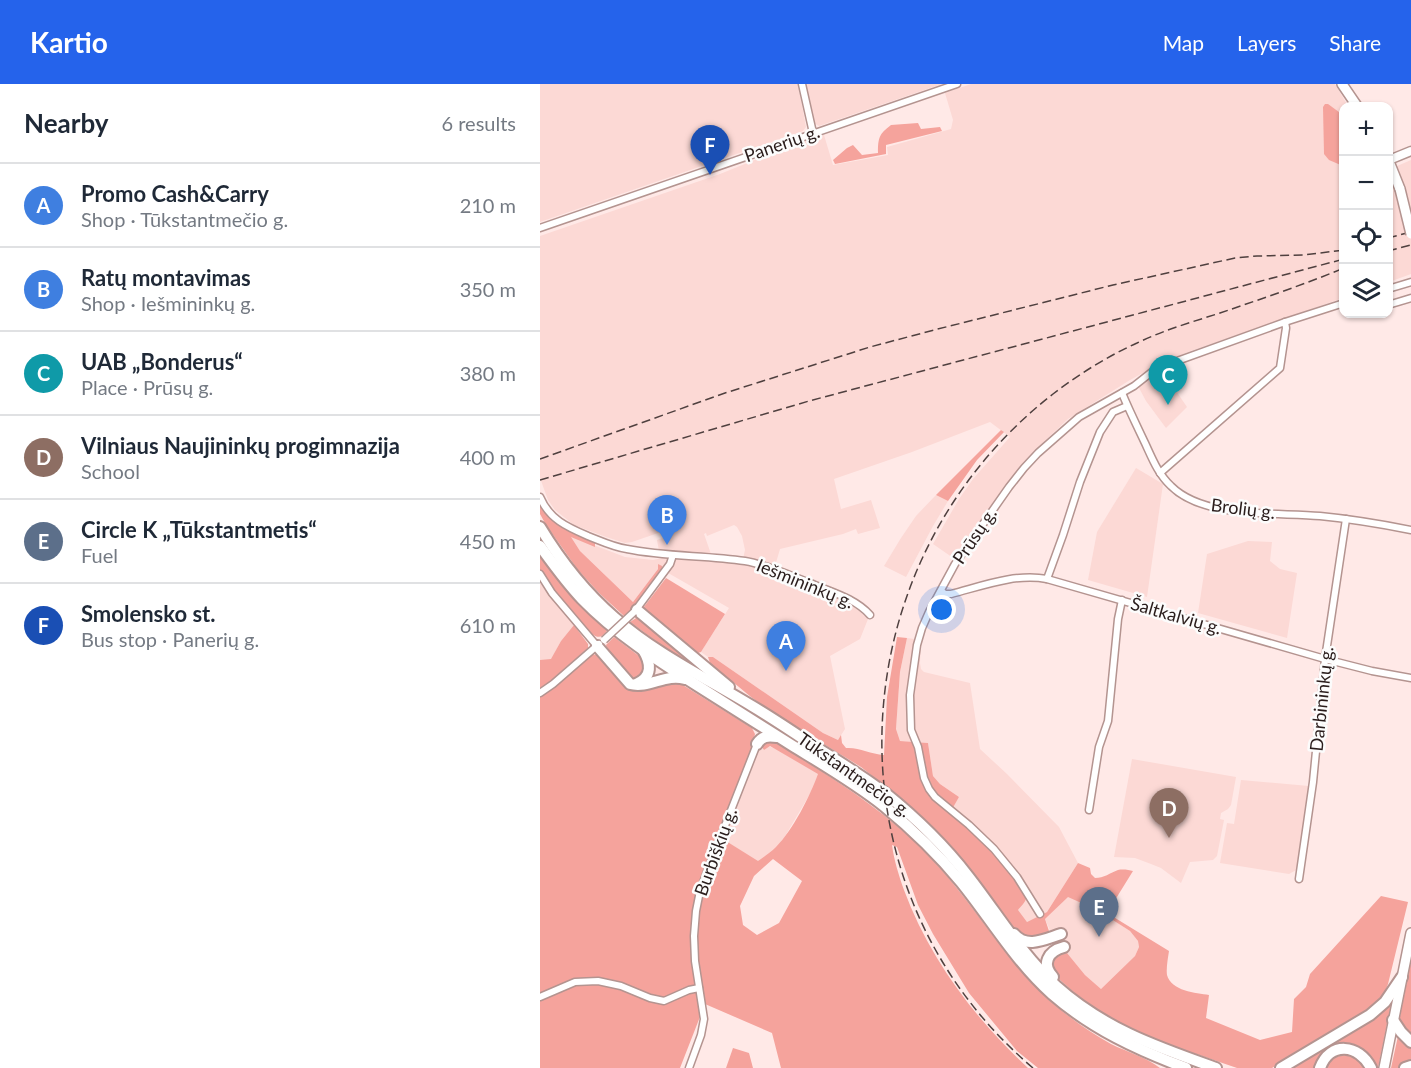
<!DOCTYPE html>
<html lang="en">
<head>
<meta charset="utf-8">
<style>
	:root { --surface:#fff; --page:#f2f2f3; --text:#1f2937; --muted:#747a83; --line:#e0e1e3; --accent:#2563eb }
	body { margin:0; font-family:Lato,sans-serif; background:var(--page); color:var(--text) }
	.controls { position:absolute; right:18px; top:18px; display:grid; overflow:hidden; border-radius:12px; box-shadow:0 2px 4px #0004 }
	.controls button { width:54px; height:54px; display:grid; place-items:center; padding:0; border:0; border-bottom:2px solid var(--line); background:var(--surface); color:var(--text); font:30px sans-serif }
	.you { position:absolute; left:402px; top:526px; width:21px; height:21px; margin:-15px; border:4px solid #fff; border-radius:50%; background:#1a73e8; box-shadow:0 0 0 9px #1a73e833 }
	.badge { display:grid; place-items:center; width:39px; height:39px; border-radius:50%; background:var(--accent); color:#fff; font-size:20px; font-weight:700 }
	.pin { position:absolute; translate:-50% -50px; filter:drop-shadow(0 2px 3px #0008) }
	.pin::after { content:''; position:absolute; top:32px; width:21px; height:18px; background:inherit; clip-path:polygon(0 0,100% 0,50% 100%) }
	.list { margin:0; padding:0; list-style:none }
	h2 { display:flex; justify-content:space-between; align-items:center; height:78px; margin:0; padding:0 24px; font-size:26px }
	h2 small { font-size:20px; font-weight:400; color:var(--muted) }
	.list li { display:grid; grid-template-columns:39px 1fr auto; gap:18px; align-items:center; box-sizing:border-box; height:84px; padding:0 24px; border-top:2px solid var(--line) }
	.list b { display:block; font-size:22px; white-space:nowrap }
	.list p { margin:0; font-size:20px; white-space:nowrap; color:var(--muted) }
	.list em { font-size:20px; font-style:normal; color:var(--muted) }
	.icon { flex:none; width:33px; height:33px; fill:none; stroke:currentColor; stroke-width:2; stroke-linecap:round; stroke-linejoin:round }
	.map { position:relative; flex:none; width:871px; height:984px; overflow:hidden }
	header { display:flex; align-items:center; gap:36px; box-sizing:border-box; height:84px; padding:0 30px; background:var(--accent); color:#fff }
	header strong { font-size:28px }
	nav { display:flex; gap:33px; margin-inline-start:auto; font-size:21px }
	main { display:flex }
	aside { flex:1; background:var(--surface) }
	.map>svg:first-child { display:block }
	.built { fill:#fcd9d5; fill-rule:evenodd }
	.green { fill:#f5a39c; fill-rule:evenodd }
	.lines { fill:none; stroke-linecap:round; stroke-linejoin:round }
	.minor-casing { stroke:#b49490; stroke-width:9 }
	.secondary-casing { stroke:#b49490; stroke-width:11 }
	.primary-casing { stroke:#b49490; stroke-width:12 }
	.trunk-casing { stroke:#b49490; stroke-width:14 }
	.minor { stroke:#fff; stroke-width:6 }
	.secondary { stroke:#fff; stroke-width:8 }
	.primary { stroke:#fff; stroke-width:9 }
	.trunk { stroke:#fff; stroke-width:10 }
	.rail { stroke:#4f403f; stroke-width:1.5; stroke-dasharray:9 4.5; stroke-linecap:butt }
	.minor-bridge-casing { stroke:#b49490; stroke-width:9; stroke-linecap:butt }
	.primary-bridge-casing { stroke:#b49490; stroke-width:12; stroke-linecap:butt }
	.minor-bridge { stroke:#fff; stroke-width:6 }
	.primary-bridge { stroke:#fff; stroke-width:9 }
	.labels { text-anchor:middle; stroke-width:5; stroke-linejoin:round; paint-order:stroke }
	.street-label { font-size:18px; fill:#2a1d1c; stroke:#fcfcfc }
</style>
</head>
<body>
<header>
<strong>Kartio</strong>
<nav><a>Map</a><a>Layers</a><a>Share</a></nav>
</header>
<main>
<aside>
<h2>Nearby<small>6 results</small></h2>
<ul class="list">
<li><span class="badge" style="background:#3f7fe0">A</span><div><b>Promo Cash&amp;Carry</b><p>Shop · Tūkstantmečio g.</p></div><em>210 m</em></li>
<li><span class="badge" style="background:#3f7fe0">B</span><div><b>Ratų montavimas</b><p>Shop · Iešmininkų g.</p></div><em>350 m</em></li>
<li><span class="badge" style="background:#0f9aa8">C</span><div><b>UAB „Bonderus“</b><p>Place · Prūsų g.</p></div><em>380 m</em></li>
<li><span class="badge" style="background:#8d6e63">D</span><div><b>Vilniaus Naujininkų progimnazija</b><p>School</p></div><em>400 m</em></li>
<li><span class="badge" style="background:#5c6f8a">E</span><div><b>Circle K „Tūkstantmetis“</b><p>Fuel</p></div><em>450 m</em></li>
<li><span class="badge" style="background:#1a4fb4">F</span><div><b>Smolensko st.</b><p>Bus stop · Panerių g.</p></div><em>610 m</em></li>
</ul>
</aside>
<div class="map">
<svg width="871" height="984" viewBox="0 0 871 984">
	<rect width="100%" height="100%" fill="#ffe9e7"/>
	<g class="built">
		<path d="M0,0H258L266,43L263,47L0,138Z"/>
		<path d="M266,0H402L279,42L274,39Z"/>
		<path d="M431,0H795L808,22H804L803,214L648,268L623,278L590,296L528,335L492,369L498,374L449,434L419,478L393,460L419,415L433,395L470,353L450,338L372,368L294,395L301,425L331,416L340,444L318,450L316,445L303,450L240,465L235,482L303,511L328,535L320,555L290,572L305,645L298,656L283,649L173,573H168L161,568L189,524L123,486L118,480V485L93,518L40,467L30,452L85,473L113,476L141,470L119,467L117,456L123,454L121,448L92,458L85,459L66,453L34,441L15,426L8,416L0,394V152L180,90L244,64L284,51L293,81L348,71L347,63L411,45L413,36L405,9ZM194,441L197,443L202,452L205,466L203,475L172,473L164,450L166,449L167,452Z"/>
		<path d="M871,76V190L849,198L848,86Z"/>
		<path d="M625,286L632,301L647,323L626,344L606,317L598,302Z"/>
		<path d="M596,384L623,400L607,513L548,496L557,448Z"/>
		<path d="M396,411L408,417L393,442L366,493L344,482L361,454L376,432Z"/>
		<path d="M708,457L732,458L730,477L740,485L757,489L747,554L658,529L667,470Z"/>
		<path d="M0,499L34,541L21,557L11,576H0Z"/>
		<path d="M367,554L381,556L380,579L381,585L384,588L430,599L440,665L467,690L519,743L538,779L507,828L487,838L477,826L485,817L410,727L419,713L400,700L393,692L388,659L360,657L356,645L360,588Z"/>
		<path d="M213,660L224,666L228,662L234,664L279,690L274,703L244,754L235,765L218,778L178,752Z"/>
		<path d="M592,675L696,693L691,721L688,725L681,729L680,735L684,736L677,772L673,776L650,778L641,799L621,784L611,780L595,774L574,773Z"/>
		<path d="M701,696L769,702L758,785L749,790L680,779L687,739L694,740Z"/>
		<path d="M528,812L557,826L590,847L598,857L599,863L595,872L561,905L545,891L527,869L519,867L505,835Z"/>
	</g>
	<g class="green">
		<path d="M788,20L803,31V82L789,76L784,70L783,23L785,20Z"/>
		<path d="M378,39L381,45L400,43L402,47L346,61V70L295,80L293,76L307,64L313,61L322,71L338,69C338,54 339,50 351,41Z"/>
		<path d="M461,346L464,348L437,376L408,417L396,411Z"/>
		<path d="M0,421C15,442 32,449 55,458V463L31,453L40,467L93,518L118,485V480L122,482L123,486L96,523L84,532L59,509L38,486L6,441L0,430Z"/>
		<path d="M0,472C21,499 42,524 67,547C62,553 59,555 52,550L12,503L0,486Z"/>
		<path d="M126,494L185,530L161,568L155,570L103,524Z"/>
		<path d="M99,533L175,595L124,563L90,538L96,534Z"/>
		<path d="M34,541L48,560V564L7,600L0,604V576L11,575L21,557Z"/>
		<path d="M74,553L103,575L107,584L97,596L91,595L67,567L66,561Z"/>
		<path d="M357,553L367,554L360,588L356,645L360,657L388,659L393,692L400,700L419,713L411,727C424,739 486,799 486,814C486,818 480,823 478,826L487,838L507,828L538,779L550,784L551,790L555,794C564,794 570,789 578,786C583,785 589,786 593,787L567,829L629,867C628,874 626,884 627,891C631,907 656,909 669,911L666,934L720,956L752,948L754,915L766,903L770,890L841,812L868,818L848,900L845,908L834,923L732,984H697L627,960L584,941L561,928L538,912L511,888L510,874L524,868L527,869L545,891L561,905L595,872L599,863L598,857L590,847L557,826L528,813L505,835L510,850L497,854L480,852L430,785L403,754L375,726L321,683L238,632L211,613L170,579L168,573H173L283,649L298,656L301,651L302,659L306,664C319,663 330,670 344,671L347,613Z"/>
		<path d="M52,570L57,571L84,601L138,598L212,644L215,650L213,660L178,752L218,777C224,773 231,768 236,763C253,746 270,712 278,690L230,662L224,666L220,661L230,655C286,690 342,723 388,771C431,815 460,869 505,912C524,930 548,947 571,960C587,968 606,973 620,984H498L477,967L429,909L393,850L378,821L357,763L352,761C354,776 359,792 364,806C389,874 435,935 488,984H241L232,949L165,920L140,984H0V613L14,604ZM233,775L262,797L239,839L217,851L203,841L200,822L214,792Z"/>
		<path d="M871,876V955L859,937Z"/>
		<path d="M852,916L838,984H834L805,962L776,984H747Z"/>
		<path d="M858,952L871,964V979L859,984H851Z"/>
		<path d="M193,964L209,969L213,984H186Z"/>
		<path d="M811,969L828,984H783L796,970Z"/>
	</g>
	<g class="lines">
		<g class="minor-casing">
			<g id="minor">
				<path d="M262,0L273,49"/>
				<path d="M0,144L417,0"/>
				<path d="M848,205L871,198"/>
				<path d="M848,221L871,214"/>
				<path d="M582,309C589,326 597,342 605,359C612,374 618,390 631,402C664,435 736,428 780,432C811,435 841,440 871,446"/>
				<path d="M620,389L740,284L746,244L745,238"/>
				<path d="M0,413C9,435 27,443 48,452C61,457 73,463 87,465C126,473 166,471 205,477C228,481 249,491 270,499C291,508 315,514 330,531"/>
				<path d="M0,490L12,509L57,562"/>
				<path d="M507,495L523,451L540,398L560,348L573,328L587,322"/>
				<path d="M401,507L405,510H411C442,502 475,489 507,495L785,575L832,587L871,594"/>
				<path d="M95,527L130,480L133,471"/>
				<path d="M0,609L13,600L59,560"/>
				<path d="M549,726L559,663L568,637L569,627L578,535L582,516"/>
				<path d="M759,795L773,698L785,575L806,435"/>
				<path d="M500,830L477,793L454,765L429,741L395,713L389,705L384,694L378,663L371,646L370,611L377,561L382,544L389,528L415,480L469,403L484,384L498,369L539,333L594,302L613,287L626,281L745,238L804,219"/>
				<path d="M0,913L35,898L58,897L81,902L110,914L124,917L149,906L159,904"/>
				<path d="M149,984L161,951L164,935L155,877L154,852L156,827L160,807L168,785L217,660"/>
			</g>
		</g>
		<g class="secondary-casing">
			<path id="secondary" d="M849,76L871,67"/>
		</g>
		<g class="primary-casing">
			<g id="primary">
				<path d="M802,0L817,22"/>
				<path d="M848,75L860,105"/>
				<path d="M844,984L871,849"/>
			</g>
		</g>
		<g class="trunk-casing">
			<g id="trunk">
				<path d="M0,443C20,476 46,509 75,534C116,570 166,594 212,622C234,635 256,650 277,664C300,678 323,693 345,709C376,734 404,761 428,792C457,829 481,870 516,902C564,945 617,963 676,984"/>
				<path d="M0,462C13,480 26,498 42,515C76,550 117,576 158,602C190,622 221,642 253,662C284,681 315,699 344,722C372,745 398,770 421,798C451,835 476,878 512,910C552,945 598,966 646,984"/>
				<path d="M97,526L189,603"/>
				<path d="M57,562L90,600C109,605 126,589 145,595"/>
				<path d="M96,600C113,593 111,579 103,566"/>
				<path d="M217,660C222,652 227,652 237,653"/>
				<path d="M474,850C487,865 505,855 521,850"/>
				<path d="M513,893C501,880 508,867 524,863"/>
				<path d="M853,936L861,948L871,958"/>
				<path d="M741,984L830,931L845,918L862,893"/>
				<path d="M780,984C790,957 819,960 831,984"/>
				<path d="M865,984L871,982"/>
			</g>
		</g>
		<use href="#minor" class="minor"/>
		<use href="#secondary" class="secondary"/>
		<use href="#primary" class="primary"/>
		<use href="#trunk" class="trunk"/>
		<g class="rail">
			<path d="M848,154L871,148"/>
			<path d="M848,167L871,161"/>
			<path d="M0,375L185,309L330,263L394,246L573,201L695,174L717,172L764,171L804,166"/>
			<path d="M0,396L269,317L804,175"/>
			<path d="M493,984C281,804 296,479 513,310C539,290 568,272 597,259C624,246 652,238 680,229C721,215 763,201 804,184"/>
		</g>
		<g class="minor-bridge-casing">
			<path id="minor-bridge" d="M64,556L94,528"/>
		</g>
		<g class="primary-bridge-casing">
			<path id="primary-bridge" d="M860,105L871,150"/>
		</g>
		<use href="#minor-bridge" class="minor-bridge"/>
		<use href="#primary-bridge" class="primary-bridge"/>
	</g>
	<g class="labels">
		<g class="street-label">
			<text transform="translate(242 60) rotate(-19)" y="6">Panerių g.</text>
			<text transform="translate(703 425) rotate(7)" y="6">Brolių g.</text>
			<text transform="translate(435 452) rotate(-56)" y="6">Prūsų g.</text>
			<text transform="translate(265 500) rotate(22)" y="6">Iešmininkų g.</text>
			<text transform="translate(636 532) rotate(16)" y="6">Šaltkalvių g.</text>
			<text transform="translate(782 615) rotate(-84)" y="6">Darbininkų g.</text>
			<text transform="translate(314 691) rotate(35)" y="6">Tūkstantmečio g.</text>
			<text transform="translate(176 768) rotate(-70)" y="6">Burbiškių g.</text>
		</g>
	</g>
</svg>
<div class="controls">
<button>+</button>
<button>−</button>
<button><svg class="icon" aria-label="locate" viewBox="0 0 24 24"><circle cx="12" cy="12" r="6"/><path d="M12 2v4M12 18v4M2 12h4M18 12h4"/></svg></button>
<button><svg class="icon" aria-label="layers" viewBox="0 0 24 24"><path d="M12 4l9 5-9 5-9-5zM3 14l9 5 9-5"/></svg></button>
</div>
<div class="you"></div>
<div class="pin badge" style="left:246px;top:587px;background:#3f7fe0">A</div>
<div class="pin badge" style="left:127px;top:461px;background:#3f7fe0">B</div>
<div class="pin badge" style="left:628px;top:321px;background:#0f9aa8">C</div>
<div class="pin badge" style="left:629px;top:754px;background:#8d6e63">D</div>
<div class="pin badge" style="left:559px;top:853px;background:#5c6f8a">E</div>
<div class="pin badge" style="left:170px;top:91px;background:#1a4fb4">F</div>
</div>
</main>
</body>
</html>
